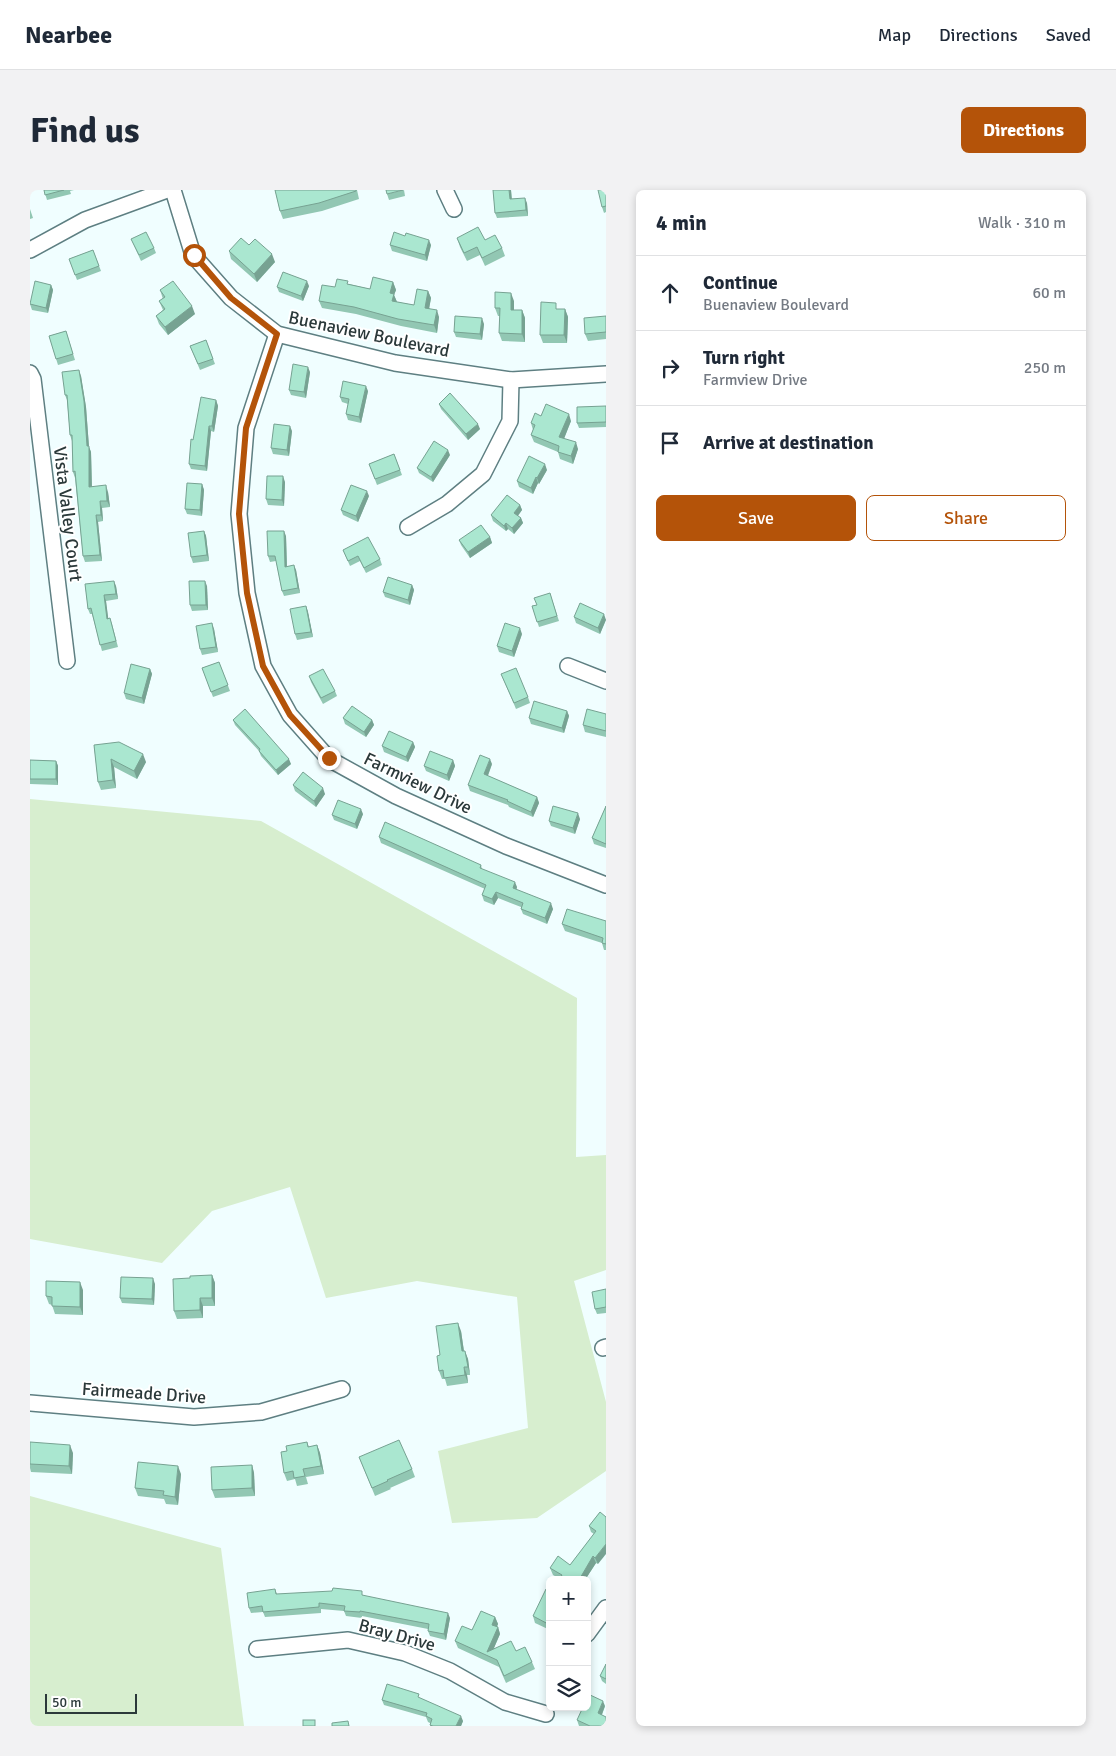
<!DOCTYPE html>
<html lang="en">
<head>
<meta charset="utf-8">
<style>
	:root { --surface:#fff; --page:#f2f2f3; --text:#1f2937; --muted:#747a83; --line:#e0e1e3; --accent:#b45309 }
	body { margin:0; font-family:Signika,sans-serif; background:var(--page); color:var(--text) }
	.controls { position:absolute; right:15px; bottom:15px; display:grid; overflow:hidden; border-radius:8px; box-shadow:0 2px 8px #0003 }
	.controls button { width:45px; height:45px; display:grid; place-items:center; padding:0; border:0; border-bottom:1px solid var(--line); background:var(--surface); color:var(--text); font:25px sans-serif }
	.scale { position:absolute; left:15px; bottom:12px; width:92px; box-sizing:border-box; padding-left:5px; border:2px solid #2b393a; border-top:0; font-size:14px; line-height:18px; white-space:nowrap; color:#2b393a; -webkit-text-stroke:4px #fff; paint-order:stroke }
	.stop { position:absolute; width:15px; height:15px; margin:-11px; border:4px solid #b45309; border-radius:50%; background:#fff }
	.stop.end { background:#b45309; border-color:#fff; box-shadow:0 1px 5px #0008 }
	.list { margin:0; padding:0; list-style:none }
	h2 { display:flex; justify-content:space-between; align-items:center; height:65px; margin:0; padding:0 20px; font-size:21px }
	h2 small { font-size:16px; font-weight:400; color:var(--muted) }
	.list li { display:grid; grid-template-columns:32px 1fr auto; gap:15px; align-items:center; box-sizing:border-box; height:75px; padding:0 20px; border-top:1px solid var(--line) }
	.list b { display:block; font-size:19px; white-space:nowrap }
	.list p { margin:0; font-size:16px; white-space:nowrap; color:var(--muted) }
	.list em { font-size:16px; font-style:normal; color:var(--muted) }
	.actions { display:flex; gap:10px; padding:15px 20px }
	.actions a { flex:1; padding:11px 0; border:1px solid var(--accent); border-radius:8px; text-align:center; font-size:18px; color:var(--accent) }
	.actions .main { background:var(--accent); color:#fff }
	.icon { flex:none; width:28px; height:28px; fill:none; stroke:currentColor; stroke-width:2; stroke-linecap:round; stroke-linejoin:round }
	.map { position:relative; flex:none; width:576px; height:1536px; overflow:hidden; border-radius:8px }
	header { display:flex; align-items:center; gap:30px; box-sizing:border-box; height:70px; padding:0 25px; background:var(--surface); border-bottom:1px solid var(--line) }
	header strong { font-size:24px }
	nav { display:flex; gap:28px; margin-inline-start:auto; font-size:18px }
	.intro { display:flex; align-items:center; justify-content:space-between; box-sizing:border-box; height:120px; padding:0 30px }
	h1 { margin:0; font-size:35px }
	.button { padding:12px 22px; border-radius:8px; background:var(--accent); color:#fff; font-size:18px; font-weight:700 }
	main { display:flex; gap:30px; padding:0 30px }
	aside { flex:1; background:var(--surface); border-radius:8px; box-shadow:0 2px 8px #0003 }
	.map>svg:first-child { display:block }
	.green { fill:#d7eecf }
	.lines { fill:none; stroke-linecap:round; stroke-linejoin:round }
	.minor-casing { stroke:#5e7f82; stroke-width:18 }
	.minor { stroke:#fff; stroke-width:15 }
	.wall { fill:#92c7b3 }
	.shaded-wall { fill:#77a292 }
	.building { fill:#aae7d0; stroke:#77a292 }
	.route { stroke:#b45309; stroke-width:6 }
	.labels { text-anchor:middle; stroke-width:4; stroke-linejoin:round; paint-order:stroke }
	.street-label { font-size:18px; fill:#2b393a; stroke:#fff }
</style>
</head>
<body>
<header>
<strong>Nearbee</strong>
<nav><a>Map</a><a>Directions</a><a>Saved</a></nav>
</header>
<div class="intro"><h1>Find us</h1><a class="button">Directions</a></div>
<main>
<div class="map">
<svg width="576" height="1536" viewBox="0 0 576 1536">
	<rect width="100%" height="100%" fill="#f0feff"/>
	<g class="green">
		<path d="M0,609L231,631L547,808L546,967L576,965V1080L544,1091L576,1212V1281L507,1328L422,1333L408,1261L498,1238L487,1107L387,1091L296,1108L260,997L182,1021L132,1073L0,1049Z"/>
		<path d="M0,1306L191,1358L214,1536H0Z"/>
	</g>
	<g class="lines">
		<g class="minor-casing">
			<g id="minor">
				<path d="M143,0L163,65L201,108L247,144L365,173L481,190L576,184"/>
				<path d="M415,0L424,19"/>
				<path d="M0,60L55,30L137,0"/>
				<path d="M247,144L216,238L209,324L217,403L233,476L260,525L299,569L366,606L476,656L576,695"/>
				<path d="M0,183L3,189L37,471"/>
				<path d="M378,337L417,314L453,284L480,231L481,190"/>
				<path d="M538,476L576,491"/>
				<path d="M573,1158L576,1157"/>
				<path d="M0,1213L164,1227L231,1222L312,1199"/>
				<path d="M557,1444L576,1418"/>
				<path d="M227,1459L318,1450L375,1463L420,1481L475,1512L516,1524"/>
			</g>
		</g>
		<use href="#minor" class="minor"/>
	</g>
	<g class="wall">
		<path d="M14,0H44L40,1L41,4L17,10Z"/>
		<path d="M245,0H327L329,9L292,21L253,29L250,21Z"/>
		<path d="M374,0L375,6L359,10L357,4Z"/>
		<path d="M463,0H481L482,9L497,13L498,26L467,28L465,23Z"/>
		<path d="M576,0V22L574,23L572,17Z"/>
		<path d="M0,19L3,28L0,29Z"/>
		<path d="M375,46L401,55L397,71L362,61L360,55Z"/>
		<path d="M427,48L455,50L472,58L475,66L455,76L450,65L437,71L430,57Z"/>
		<path d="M101,49L124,58L126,63L111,71Z"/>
		<path d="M219,55L245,72L227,92L201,69L199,61Z"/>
		<path d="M63,60L71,81L47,90L39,69Z"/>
		<path d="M363,92L366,100L364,105L367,112L384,115L398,101L401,108L399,118L409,127L407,143L371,136L326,124L292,118L289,111L305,97L319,94L340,99Z"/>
		<path d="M21,95L23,100L18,123L2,120L0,114Z"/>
		<path d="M279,96L273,111L249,102L247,97Z"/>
		<path d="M130,100L165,124L138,145L129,134L126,126L133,120L129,111L133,109Z"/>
		<path d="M484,111V120H492L495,128V152L472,151L469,143L470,126H468L465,118Z"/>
		<path d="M528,119H535L538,127L537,153H513L510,145Z"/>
		<path d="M576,126V149L558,151L555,144Z"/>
		<path d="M454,134L452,150L426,147L424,142Z"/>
		<path d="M36,141L45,170L28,175L19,146Z"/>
		<path d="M176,150L185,174L170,180L160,156Z"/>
		<path d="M280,182L276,208L261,205L259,200Z"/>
		<path d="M51,186L56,217L59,257L61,262L62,297L78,302L80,317L72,318L73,331L68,332L72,371L55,372L53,366L45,288L43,282L42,251L40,245L37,210L35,205Z"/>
		<path d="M338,201L331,233L318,230L316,224L318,214L312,212L310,207Z"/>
		<path d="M186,210L188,216L184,242L181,241L177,281L161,279L159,274L163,250Z"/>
		<path d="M409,214L450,239L438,250L411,219Z"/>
		<path d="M576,216V237L549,238L547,233Z"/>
		<path d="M511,226L541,231L534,248L548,259L543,274L530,269L528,262L504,252L501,245L503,240L501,233Z"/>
		<path d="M262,241L259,266L243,264L241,258Z"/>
		<path d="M364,264L372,285L347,295L339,274Z"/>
		<path d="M420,265L403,292L389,283L387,278Z"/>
		<path d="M517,280L509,294L508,293L503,304L489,297L487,291Z"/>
		<path d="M255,292L254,316L238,315L236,309Z"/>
		<path d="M172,294L174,300L172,326L157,324L155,319Z"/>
		<path d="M339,306L328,332L313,325L311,320Z"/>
		<path d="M490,315L492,320L488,326L491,328L493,333L484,344L478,339L476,341L463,331L461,325Z"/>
		<path d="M174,341L176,346L179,371L163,373L161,367Z"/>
		<path d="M256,346L257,376L266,380L270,403L254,406L252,401L246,371L240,372L238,366Z"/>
		<path d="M460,347L462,353L440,368L431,355L429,350Z"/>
		<path d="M313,360L350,369L352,375L336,383L330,371L320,376Z"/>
		<path d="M55,394L86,396L88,409L76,411L78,429L80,428L82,434L88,457L72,461L62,424H60L58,419Z"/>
		<path d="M382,395L384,400L380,415L355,407L353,402Z"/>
		<path d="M177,396L178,420L162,421L160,415Z"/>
		<path d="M520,403L529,431L509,437L502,416L507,415Z"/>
		<path d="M276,416L278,422L283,447L267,450L265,444Z"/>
		<path d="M544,427L576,429L570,444L546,433Z"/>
		<path d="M184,439L188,462L172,465L170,459Z"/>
		<path d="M492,444L484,467L469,462L467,456Z"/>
		<path d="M189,472L200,501L183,507L172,478Z"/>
		<path d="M120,479L122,484L114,514L96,509L94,503Z"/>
		<path d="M471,484L498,507L500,513L486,519Z"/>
		<path d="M279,486L305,501L307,506L293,514L281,492Z"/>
		<path d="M537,521L539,526L534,543L501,534L499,528Z"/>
		<path d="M576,524V547L555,542L553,535Z"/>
		<path d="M313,528L342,530L344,535L336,547L315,534Z"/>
		<path d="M203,530L261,574L248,585L231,566L229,561L205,535Z"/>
		<path d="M383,552L385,557L378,572L354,562L352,556Z"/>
		<path d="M64,555L116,572L107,589L84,577L86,598L71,600L68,592Z"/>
		<path d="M0,570L26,571L28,576V595L0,594Z"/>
		<path d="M423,570L425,576L419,591L396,581L394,576Z"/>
		<path d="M462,574L458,586L507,607L509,613L503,627L479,617L478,615L440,601L438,595Z"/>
		<path d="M263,595L295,604L286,617L265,601Z"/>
		<path d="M576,616V658L564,654L562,648Z"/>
		<path d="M333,624L327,639L304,630L302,625Z"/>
		<path d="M550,629L545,644L521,636L519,631Z"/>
		<path d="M349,647L451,675L452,679L487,697L486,700L523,719L517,734L493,724L491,719V717L468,708L464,715L454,711L452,705L455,699L351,653Z"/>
		<path d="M576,731V760H574L572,753L535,741L532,734Z"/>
		<path d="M182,1085L185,1093V1116H173V1128L147,1129L144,1121L160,1088Z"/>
		<path d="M125,1094L124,1115L92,1113L90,1108Z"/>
		<path d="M576,1099V1123L567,1124L565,1119Z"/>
		<path d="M53,1100V1125L25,1124L22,1115L19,1114L16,1106Z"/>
		<path d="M431,1141L434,1161L438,1169L440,1185H437L438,1193L417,1196L415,1189H412L409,1181L410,1165Z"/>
		<path d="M0,1252L43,1263L42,1284L1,1282L0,1278Z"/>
		<path d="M277,1252L279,1257L287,1255L290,1263L294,1284L276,1287L278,1294L267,1296L265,1289L257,1291L254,1283L257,1261Z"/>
		<path d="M329,1267L382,1279L385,1287L360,1298L361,1299L345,1306Z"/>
		<path d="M222,1275L224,1283L225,1306L185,1308L182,1300Z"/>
		<path d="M151,1284L148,1315L136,1314L134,1309L108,1306L105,1298Z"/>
		<path d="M570,1322L568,1374L566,1373L555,1390H529L530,1389L523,1385L520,1378L540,1375L564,1344L561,1342L559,1336Z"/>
		<path d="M245,1399L247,1404L334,1406L420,1428L416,1450L400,1446L398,1441V1439L332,1426V1428L316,1426L314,1421L291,1419V1423L235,1427L233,1422L221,1423L219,1418Z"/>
		<path d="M520,1401V1440L505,1433L503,1426Z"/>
		<path d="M465,1427L468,1434L467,1437H468L470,1444L464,1458L486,1461L502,1472L505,1479L476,1493L469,1477L428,1458L425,1451L442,1440Z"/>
		<path d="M576,1474V1494L572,1491L570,1486Z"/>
		<path d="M390,1508L433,1531L431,1536H400V1533L398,1532L396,1527L354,1515L352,1510Z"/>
		<path d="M575,1516L572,1525L576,1536H549L547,1530Z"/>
	</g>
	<g class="shaded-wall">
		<path d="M479,0H481L482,15L480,9Z"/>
		<path d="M495,8L497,13L498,26L496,20Z"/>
		<path d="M399,50L401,55L397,71L395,65Z"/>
		<path d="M242,64L245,72L227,92L224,84Z"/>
		<path d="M277,91L279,96L273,111L271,106Z"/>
		<path d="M363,92L366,100L364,105L367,112L365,119L360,103Z"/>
		<path d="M21,95L23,100L18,123L16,118Z"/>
		<path d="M398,101L401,108L398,125L395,118Z"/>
		<path d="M481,103L484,111V128L481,120Z"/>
		<path d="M162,116L165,124L138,145L135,137Z"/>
		<path d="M535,119L538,127L537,153L534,145Z"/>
		<path d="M407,120L409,127L407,143L404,135Z"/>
		<path d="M492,120L495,128V152L492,144Z"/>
		<path d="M452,128L454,134L452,150L450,144Z"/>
		<path d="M278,177L280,182L276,208L274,202Z"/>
		<path d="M49,180L51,186L56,217L59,257L61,262L62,303L59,297L57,256Z"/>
		<path d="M336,196L338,201L331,233L329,227Z"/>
		<path d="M186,210L188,216L184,242L182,236Z"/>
		<path d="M539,224L541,231L532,254L529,247Z"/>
		<path d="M448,234L450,239L438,250L436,244Z"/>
		<path d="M179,236L181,241L177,281L175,276Z"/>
		<path d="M260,236L262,241L259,266L257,260Z"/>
		<path d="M546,252L548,259L543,274L541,266Z"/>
		<path d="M418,260L420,265L403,292L401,287Z"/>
		<path d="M515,274L517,280L509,294L507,288Z"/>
		<path d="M253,286L255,292L254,316L252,310Z"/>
		<path d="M506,287L508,293L503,304L501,298Z"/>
		<path d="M172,294L174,300L172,326L170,320Z"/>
		<path d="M76,295L78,302L80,317L77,311Z"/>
		<path d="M337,301L339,306L328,332L326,326Z"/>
		<path d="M70,311L72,318L73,331L71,325Z"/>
		<path d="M490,315L492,320L486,328L484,323Z"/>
		<path d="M66,325L68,332L72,371L70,365Z"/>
		<path d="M491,328L493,333L484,344L482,338Z"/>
		<path d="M476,333L478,339L476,341L474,336Z"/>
		<path d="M174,341L176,346L179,371L177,365Z"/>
		<path d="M254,341L256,346L257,382L255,377Z"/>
		<path d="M460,347L462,353L440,368L438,362Z"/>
		<path d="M264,375L266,380L270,403L268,398Z"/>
		<path d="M84,391L86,396L88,409L86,404Z"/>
		<path d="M175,391L177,396L178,420L176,415Z"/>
		<path d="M382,395L384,400L380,415L378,410Z"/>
		<path d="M74,405L76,411L79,434L77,429Z"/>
		<path d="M276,416L278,422L283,447L281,442Z"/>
		<path d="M574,424L576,430L570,444L568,438Z"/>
		<path d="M182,433L184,439L188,462L186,457Z"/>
		<path d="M490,438L492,444L484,467L482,461Z"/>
		<path d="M120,479L122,484L114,514L112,508Z"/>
		<path d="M537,521L539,526L534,543L532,538Z"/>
		<path d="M342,530L344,535L336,547L334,542Z"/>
		<path d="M383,552L385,557L378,572L376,567Z"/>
		<path d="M113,564L116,572L107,589L104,581Z"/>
		<path d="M81,569L84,577L86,598L83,590Z"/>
		<path d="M259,569L261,574L248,585L246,580Z"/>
		<path d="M460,569L462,574L456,590L454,584Z"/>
		<path d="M423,570L425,576L419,591L417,585Z"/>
		<path d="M26,571L28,576V595L26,589Z"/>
		<path d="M293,598L295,604L286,617L284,611Z"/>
		<path d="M507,607L509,613L503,627L501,622Z"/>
		<path d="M331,619L333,624L327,639L325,634Z"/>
		<path d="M548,623L550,629L545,644L543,638Z"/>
		<path d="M485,692L487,697L485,704L483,698Z"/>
		<path d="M466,702L468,708L464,715L462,709Z"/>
		<path d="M521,713L523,719L517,734L515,728Z"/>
		<path d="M182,1085L185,1093V1116L182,1108Z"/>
		<path d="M123,1088L125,1094L124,1115L122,1109Z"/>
		<path d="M50,1092L53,1100V1125L50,1117Z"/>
		<path d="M170,1108L173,1116V1128L170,1120Z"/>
		<path d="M428,1133L431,1141L435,1169L432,1161Z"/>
		<path d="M435,1161L438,1169L440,1185L438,1177Z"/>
		<path d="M434,1177L437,1185L438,1193L435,1185Z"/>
		<path d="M40,1255L43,1263L42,1284L39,1276Z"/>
		<path d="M287,1255L290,1263L294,1284L291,1276Z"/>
		<path d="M222,1275L224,1283L225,1306L222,1298Z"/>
		<path d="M148,1276L151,1284L148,1315L145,1307Z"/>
		<path d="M576,1354V1364L568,1374L565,1368Z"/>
		<path d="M563,1366L566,1373L555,1390H549Z"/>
		<path d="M418,1423L420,1428L416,1450L414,1444Z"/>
		<path d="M465,1427L468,1434L464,1442L462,1435Z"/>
		<path d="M468,1437L470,1444L460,1467L457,1462Z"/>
		<path d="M573,1511L575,1516L570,1529L568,1523Z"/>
		<path d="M431,1526L433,1531L431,1536H426Z"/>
	</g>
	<g class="building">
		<path d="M14,0H34L15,5Z"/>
		<path d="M245,0H326V1L289,13L250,21Z"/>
		<path d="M356,0H373L357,4Z"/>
		<path d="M463,0H479L480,9L495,8L496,20L465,23Z"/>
		<path d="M568,0H576V16L572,17Z"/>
		<path d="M448,37L455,50L465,45L472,58L452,68L447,57L434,63L427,48Z"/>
		<path d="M116,42L124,58L109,65L101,49Z"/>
		<path d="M364,42L375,46L376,43L399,50L395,65L360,55Z"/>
		<path d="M211,48L219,55L225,49L242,64L224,84L199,61Z"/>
		<path d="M63,60L69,76L45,85L39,69Z"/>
		<path d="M253,82L277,91L271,106L247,97Z"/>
		<path d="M343,87L363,92L360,103L364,104L362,111L384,115L387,99L398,101L395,118L407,120L404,135L368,129L324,117L289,111L292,95L305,97L307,89L318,91L317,94L340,99Z"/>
		<path d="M5,91L21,95L16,118L0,114Z"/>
		<path d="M143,91L162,116L135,137L126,126L135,119L129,111L135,107L130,100Z"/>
		<path d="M465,102L481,103V120H492V144L469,143L470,118H465Z"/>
		<path d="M511,112L526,113V119H535L534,145H510Z"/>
		<path d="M425,126L452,128L450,144L424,142Z"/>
		<path d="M576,126V142L555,144L554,128Z"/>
		<path d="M36,141L43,164L26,169L19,146Z"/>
		<path d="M176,150L183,169L168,174L160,156Z"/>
		<path d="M263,174L278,177L274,202L259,200Z"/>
		<path d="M49,180L54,211L57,256H59V297L76,295L77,311H70L71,325H66L70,365L53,366L45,281L43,282L42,245H40L37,205H35L32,182Z"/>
		<path d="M313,191L336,196L329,227L316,224L319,209L310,207Z"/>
		<path d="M420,203L448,234L436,244L409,214Z"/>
		<path d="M171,207L186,210L182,236H179L175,276L159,274L161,249L163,250Z"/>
		<path d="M516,214L539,224L529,247L546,252L541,266L528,262L529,256L501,245L505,235L501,233L505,223L511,226Z"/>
		<path d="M576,216V232L547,233V217Z"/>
		<path d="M244,234L260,236L257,260L241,258Z"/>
		<path d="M404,251L418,260L401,287L387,278Z"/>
		<path d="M364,264L370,280L345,289L339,274Z"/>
		<path d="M499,266L515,274L507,288L506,287L501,298L487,291Z"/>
		<path d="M237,286H253L252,310L236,309Z"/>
		<path d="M157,293L172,294L170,320L155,319Z"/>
		<path d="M321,295L337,301L326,326L311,320Z"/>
		<path d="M477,305L490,315L484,323L491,328L482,338L476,333L474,336L461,325Z"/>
		<path d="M451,335L460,347L438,362L429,350Z"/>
		<path d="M174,341L177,365L161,367L158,343Z"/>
		<path d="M237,341H254L255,377L264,375L268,398L252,401L245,366H238Z"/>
		<path d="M338,347L350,369L334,378L328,366L318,371L313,360Z"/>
		<path d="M358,387L382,395L378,410L353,402Z"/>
		<path d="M84,391L86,404L74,405L77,429L80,428L86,451L70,455L61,418L58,419L55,394Z"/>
		<path d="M159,391H175L176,415H160Z"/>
		<path d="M520,403L527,426L507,432L502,416L507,415L504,408Z"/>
		<path d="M550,413L574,424L568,438L544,427Z"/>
		<path d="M276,416L281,442L265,444L260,419Z"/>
		<path d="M182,433L186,457L170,459L166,436Z"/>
		<path d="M475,433L490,438L482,461L467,456Z"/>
		<path d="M189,472L198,495L181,502L172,478Z"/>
		<path d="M101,474L120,479L112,508L94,503Z"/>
		<path d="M486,478L498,507L484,513L471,484Z"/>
		<path d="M293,479L305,501L291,508L279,486Z"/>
		<path d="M504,511L537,521L532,538L499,528Z"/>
		<path d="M322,516L342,530L334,542L313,528Z"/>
		<path d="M215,519L259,569L246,580L229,561L230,559L203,530Z"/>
		<path d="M557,519L576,524V541L553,535Z"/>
		<path d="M359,541L383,552L376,567L352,556Z"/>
		<path d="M89,552L113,564L104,581L81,569L83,590L68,592L64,555Z"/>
		<path d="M400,561L423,570L417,585L394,576Z"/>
		<path d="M450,565L460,569L454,584L507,607L501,622L477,611L478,610L438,595Z"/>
		<path d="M0,570L26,571V589H0Z"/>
		<path d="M273,582L293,598L284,611L263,595Z"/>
		<path d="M308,610L331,619L325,634L302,625Z"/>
		<path d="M523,616L548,623L543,638L519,631Z"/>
		<path d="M576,616V654L562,648Z"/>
		<path d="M355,632L451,675L450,678L485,692L483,698L521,713L515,728L491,719L493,713L466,702L462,709L452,705L456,695L349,647Z"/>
		<path d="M537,719L576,731V754L572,753L573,748L532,734Z"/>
		<path d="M182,1085V1108H170V1120L144,1121L143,1089L160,1088V1086Z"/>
		<path d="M91,1087L123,1088L122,1109L90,1108Z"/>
		<path d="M16,1091L50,1092V1117L22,1116V1107L16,1106Z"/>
		<path d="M576,1099V1117L565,1119L562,1102Z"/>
		<path d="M428,1133L432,1161H435L438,1177H434L435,1185L414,1188L413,1180L409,1181L407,1166L410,1165L406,1136Z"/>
		<path d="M369,1250L382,1279L357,1290L358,1291L342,1298L329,1267Z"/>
		<path d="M0,1252L40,1255L39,1276L0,1274Z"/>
		<path d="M277,1252L278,1257L287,1255L291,1276L273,1279L275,1286L264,1288L263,1281L254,1283L251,1262L257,1261L256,1256Z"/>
		<path d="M108,1272L148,1276L145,1307L133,1305L134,1301L105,1298Z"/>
		<path d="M222,1275V1298L182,1300L181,1277Z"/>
		<path d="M570,1322L576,1327V1354L565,1368L563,1366L549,1390H529L532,1385L520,1378L528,1366L540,1375L566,1341L559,1336Z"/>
		<path d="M303,1398L332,1401V1405L418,1423L414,1444L398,1441L399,1434L330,1421V1422L314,1421L315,1416L289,1413V1417L233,1422L232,1416L219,1418L217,1403L245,1399L246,1404L302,1401Z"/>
		<path d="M516,1399L520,1401V1435L503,1426Z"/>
		<path d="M451,1421L465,1427L462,1435L468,1437L457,1462L481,1451L486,1461L495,1457L502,1472L474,1486L467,1470L425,1451L432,1436L442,1440Z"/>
		<path d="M576,1474V1489L570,1486Z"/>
		<path d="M357,1494L389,1504L388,1507L431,1526L426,1536H403L400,1535L402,1529L396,1526L397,1523L352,1510Z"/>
		<path d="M558,1504L573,1511L568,1523L576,1527V1536H560L547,1530L553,1517H557V1506Z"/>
		<rect x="273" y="1530" width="12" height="6"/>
		<path d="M318,1531L319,1536H302V1533Z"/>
	</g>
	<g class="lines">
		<path class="route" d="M164,65L201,108L247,144L216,238L209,324L217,403L233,476L260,525L299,568"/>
	</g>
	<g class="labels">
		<g class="street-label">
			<text transform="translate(339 144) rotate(12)" y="6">Buenaview Boulevard</text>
			<text transform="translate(38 324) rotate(83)" y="6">Vista Valley Court</text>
			<text transform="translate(388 593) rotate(26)" y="6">Farmview Drive</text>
			<text transform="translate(114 1203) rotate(4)" y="6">Fairmeade Drive</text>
			<text transform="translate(367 1445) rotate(15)" y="6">Bray Drive</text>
		</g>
	</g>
</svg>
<div class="controls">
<button>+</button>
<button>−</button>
<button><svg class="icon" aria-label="layers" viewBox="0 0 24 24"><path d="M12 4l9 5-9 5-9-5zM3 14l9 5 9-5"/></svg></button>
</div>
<div class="scale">50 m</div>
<div class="stop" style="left:164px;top:65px"></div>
<div class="stop end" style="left:299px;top:568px"></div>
</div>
<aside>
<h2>4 min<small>Walk · 310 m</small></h2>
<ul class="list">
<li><svg class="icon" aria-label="ahead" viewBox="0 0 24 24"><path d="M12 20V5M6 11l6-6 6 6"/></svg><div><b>Continue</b><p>Buenaview Boulevard</p></div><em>60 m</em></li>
<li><svg class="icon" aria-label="right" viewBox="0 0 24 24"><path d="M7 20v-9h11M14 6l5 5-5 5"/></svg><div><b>Turn right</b><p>Farmview Drive</p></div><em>250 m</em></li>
<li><svg class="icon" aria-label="arrive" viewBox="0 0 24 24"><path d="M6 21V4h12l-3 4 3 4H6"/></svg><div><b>Arrive at destination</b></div></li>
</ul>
<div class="actions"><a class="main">Save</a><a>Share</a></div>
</aside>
</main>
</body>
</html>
